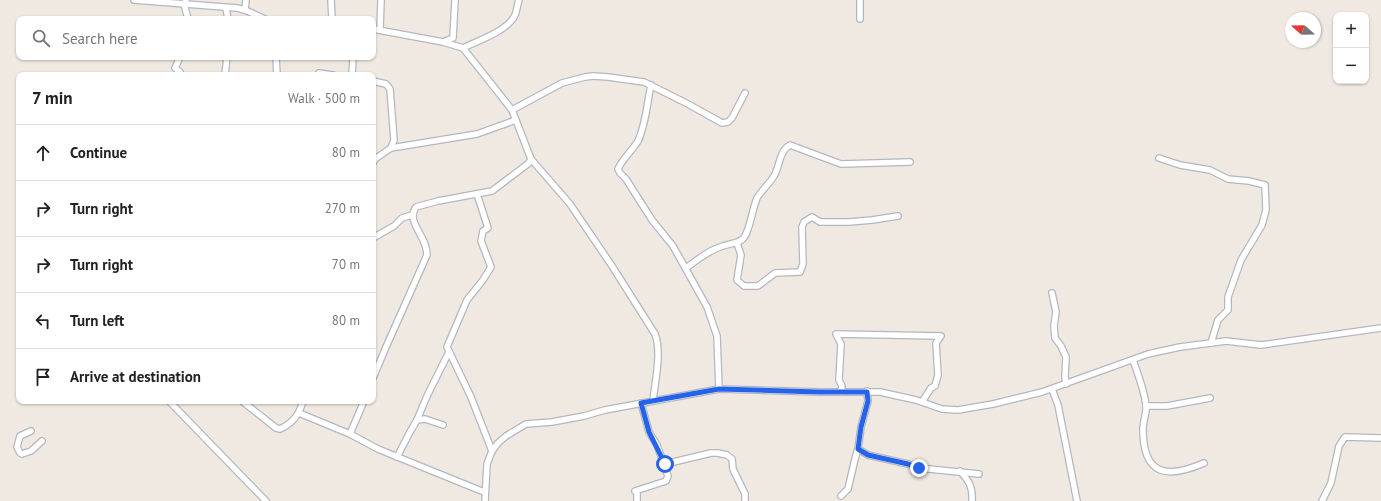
<!DOCTYPE html>
<html lang="en">
<head>
<meta charset="utf-8">
<style>
	:root { --surface:#fff; --page:#f6f6f6; --text:#222; --muted:#767676; --line:#e0e0e0 }
	body { margin:0; font-family:"PT Sans",sans-serif; background:var(--page); color:var(--text) }
	.controls { position:absolute; right:12px; top:12px; display:grid; overflow:hidden; border-radius:8px; box-shadow:0 1px 3px #0004 }
	.controls button { width:36px; height:36px; display:grid; place-items:center; padding:0; border:0; border-bottom:1px solid var(--line); background:var(--surface); color:var(--text); font:20px sans-serif }
	.compass { position:absolute; left:1285px; top:12px; width:36px; height:36px; border-radius:50%; background:var(--surface); box-shadow:0 1px 3px #0004; rotate:290deg }
	.stop { position:absolute; width:12px; height:12px; margin:-9px; border:3px solid #2563eb; border-radius:50%; background:#fff }
	.stop.end { background:#2563eb; border-color:#fff; box-shadow:0 1px 4px #0008 }
	.list { margin:0; padding:0; list-style:none }
	h2 { display:flex; justify-content:space-between; align-items:center; height:52px; margin:0; padding:0 16px; font-size:17px }
	h2 small { font-size:13px; font-weight:400; color:var(--muted) }
	.list li { display:grid; grid-template-columns:26px 1fr auto; gap:12px; align-items:center; box-sizing:border-box; height:56px; padding:0 16px; border-top:1px solid var(--line) }
	.list b { display:block; font-size:15px; white-space:nowrap }
	.list em { font-size:13px; font-style:normal; color:var(--muted) }
	.icon { flex:none; width:22px; height:22px; fill:none; stroke:currentColor; stroke-width:2; stroke-linecap:round; stroke-linejoin:round }
	.map { position:relative; flex:none; width:1381px; height:501px; overflow:hidden }
	.search { position:absolute; background:var(--surface); box-shadow:0 1px 3px #0004; left:16px; top:16px; width:360px; height:44px; display:flex; align-items:center; gap:10px; box-sizing:border-box; padding:0 14px; border-radius:8px; color:var(--muted); font-size:15px }
	.panel { position:absolute; background:var(--surface); box-shadow:0 1px 3px #0004; left:16px; top:72px; width:360px; height:332px; border-radius:8px }
	.map>svg:first-child { display:block }
	.lines { fill:none; stroke-linecap:round; stroke-linejoin:round }
	.minor-casing { stroke:#b4b7c1; stroke-width:8 }
	.minor { stroke:#fff; stroke-width:5.5 }
	.route { stroke:#2563eb; stroke-width:5 }
</style>
</head>
<body>
<div class="map">
<svg width="1381" height="501" viewBox="0 0 1381 501">
	<rect width="100%" height="100%" fill="#efe9e1"/>
	<g class="lines">
		<g class="minor-casing">
			<g id="minor">
				<path d="M134,0L237,8L245,10L265,19"/>
				<path d="M186,0L184,4L188,19"/>
				<path d="M331,0L332,19"/>
				<path d="M860,0V19"/>
				<path d="M226,8L228,19"/>
				<path d="M245,10L246,0"/>
				<path d="M373,29L443,42L463,48L512,110L531,159L529,163L492,191L438,201L416,207C414,210 413,213 413,216C413,228 427,239 427,255L386,347L373,378"/>
				<path d="M380,30L381,0"/>
				<path d="M443,42L453,38L455,0"/>
				<path d="M463,48C477,41 508,31 515,15C517,11 517,5 519,0"/>
				<path d="M276,57L277,75"/>
				<path d="M319,73L333,75"/>
				<path d="M178,75L180,72L175,68L180,57"/>
				<path d="M225,75L227,57"/>
				<path d="M352,75L353,57"/>
				<path d="M373,81L386,84L390,89L394,140L391,148L375,159L373,163"/>
				<path d="M651,85C647,103 646,124 638,141C632,151 623,158 618,169L620,173L626,179L652,220L673,246L707,307L717,336L719,389"/>
				<path d="M512,110L562,83L585,77L593,76L608,77L644,82L688,104L722,123L728,122L732,118L745,93"/>
				<path d="M391,148L477,134L516,120"/>
				<path d="M1159,158L1180,165L1210,170L1228,179L1249,181L1265,185L1266,210L1262,225L1241,260L1228,297V310L1218,320L1211,343"/>
				<path d="M531,159L570,204L612,266L655,334C662,353 655,381 653,401"/>
				<path d="M477,194L488,228L483,231L481,241L491,267L483,280L467,300L447,347L471,397L492,451"/>
				<path d="M373,238L394,226L402,218L412,215"/>
				<path d="M737,243L741,255L737,280L744,286H758L775,273L800,272L803,264L802,227L804,222L812,217L820,222H849L872,220L898,216"/>
				<path d="M686,268C697,260 709,250 723,246C730,243 741,244 745,236C751,225 752,210 757,198C762,190 769,184 774,176C780,166 779,151 790,145L841,164L910,162"/>
				<path d="M1052,293L1056,312L1054,326L1055,338L1061,346L1066,357L1065,377L1066,384"/>
				<path d="M1133,360C1138,375 1144,389 1146,405C1147,413 1143,421 1143,429C1143,476 1167,479 1204,463"/>
				<path d="M1052,389L1058,405L1077,501"/>
				<path d="M841,392L842,386L839,380L841,344L836,334L941,336L936,343L938,375L935,386L931,388L922,402"/>
				<path d="M169,401L266,501"/>
				<path d="M242,401L276,428L280,429C293,423 299,415 303,401"/>
				<path d="M1146,406H1167L1210,398"/>
				<path d="M299,413L350,434L378,449L484,492"/>
				<path d="M417,420L425,419L443,425"/>
				<path d="M31,431L20,436L17,447L20,453L22,454L31,451L42,441"/>
				<path d="M350,434L364,401"/>
				<path d="M858,449L868,455L908,464L919,468L979,474"/>
				<path d="M397,457L410,432L417,420L427,396L449,352"/>
				<path d="M665,464L711,453H718L727,455L732,459L733,469L745,494V501"/>
				<path d="M960,471C969,481 973,487 972,501"/>
				<path d="M841,496L848,489L855,459L858,449L861,427L868,401L867,391"/>
				<path d="M485,501L487,464L492,451L498,443L506,436L526,424L552,422L584,416L605,410L719,389L819,392H880L916,400L942,409L958,410L993,404L1042,392L1148,354L1180,347L1226,341L1261,345L1381,328"/>
				<path d="M637,501V493L635,491L666,481L668,476L657,445L649,432L641,403"/>
				<path d="M1322,501L1331,483L1339,446L1345,437L1381,438"/>
			</g>
		</g>
		<use href="#minor" class="minor"/>
	</g>
	<g class="lines">
		<path class="route" d="M665,464L649,432L641,403L719,389L819,392H867L868,401L861,427L858,449L868,455L908,464L919,468"/>
	</g>
</svg>
<div class="controls">
<button>+</button>
<button>−</button>
</div>
<svg class="compass" viewBox="-18 -18 36 36"><path d="M0-13l5 13h-10z" fill="#e53935"/><path d="M0 13l5-13h-10z" fill="#767676"/></svg>
<div class="stop" style="left:665px;top:464px"></div>
<div class="stop end" style="left:919px;top:468px"></div>
<div class="search"><svg class="icon" aria-label="search" viewBox="0 0 24 24"><circle cx="10" cy="10" r="6"/><path d="M15 15l6 6"/></svg>Search here</div>
<section class="panel">
<h2>7 min<small>Walk · 500 m</small></h2>
<ul class="list">
<li><svg class="icon" aria-label="ahead" viewBox="0 0 24 24"><path d="M12 20V5M6 11l6-6 6 6"/></svg><div><b>Continue</b></div><em>80 m</em></li>
<li><svg class="icon" aria-label="right" viewBox="0 0 24 24"><path d="M7 20v-9h11M14 6l5 5-5 5"/></svg><div><b>Turn right</b></div><em>270 m</em></li>
<li><svg class="icon" aria-label="right" viewBox="0 0 24 24"><path d="M7 20v-9h11M14 6l5 5-5 5"/></svg><div><b>Turn right</b></div><em>70 m</em></li>
<li><svg class="icon" aria-label="left" viewBox="0 0 24 24"><path d="M17 20v-9H6M10 6l-5 5 5 5"/></svg><div><b>Turn left</b></div><em>80 m</em></li>
<li><svg class="icon" aria-label="arrive" viewBox="0 0 24 24"><path d="M6 21V4h12l-3 4 3 4H6"/></svg><div><b>Arrive at destination</b></div></li>
</ul>
</section>
</div>
</body>
</html>
